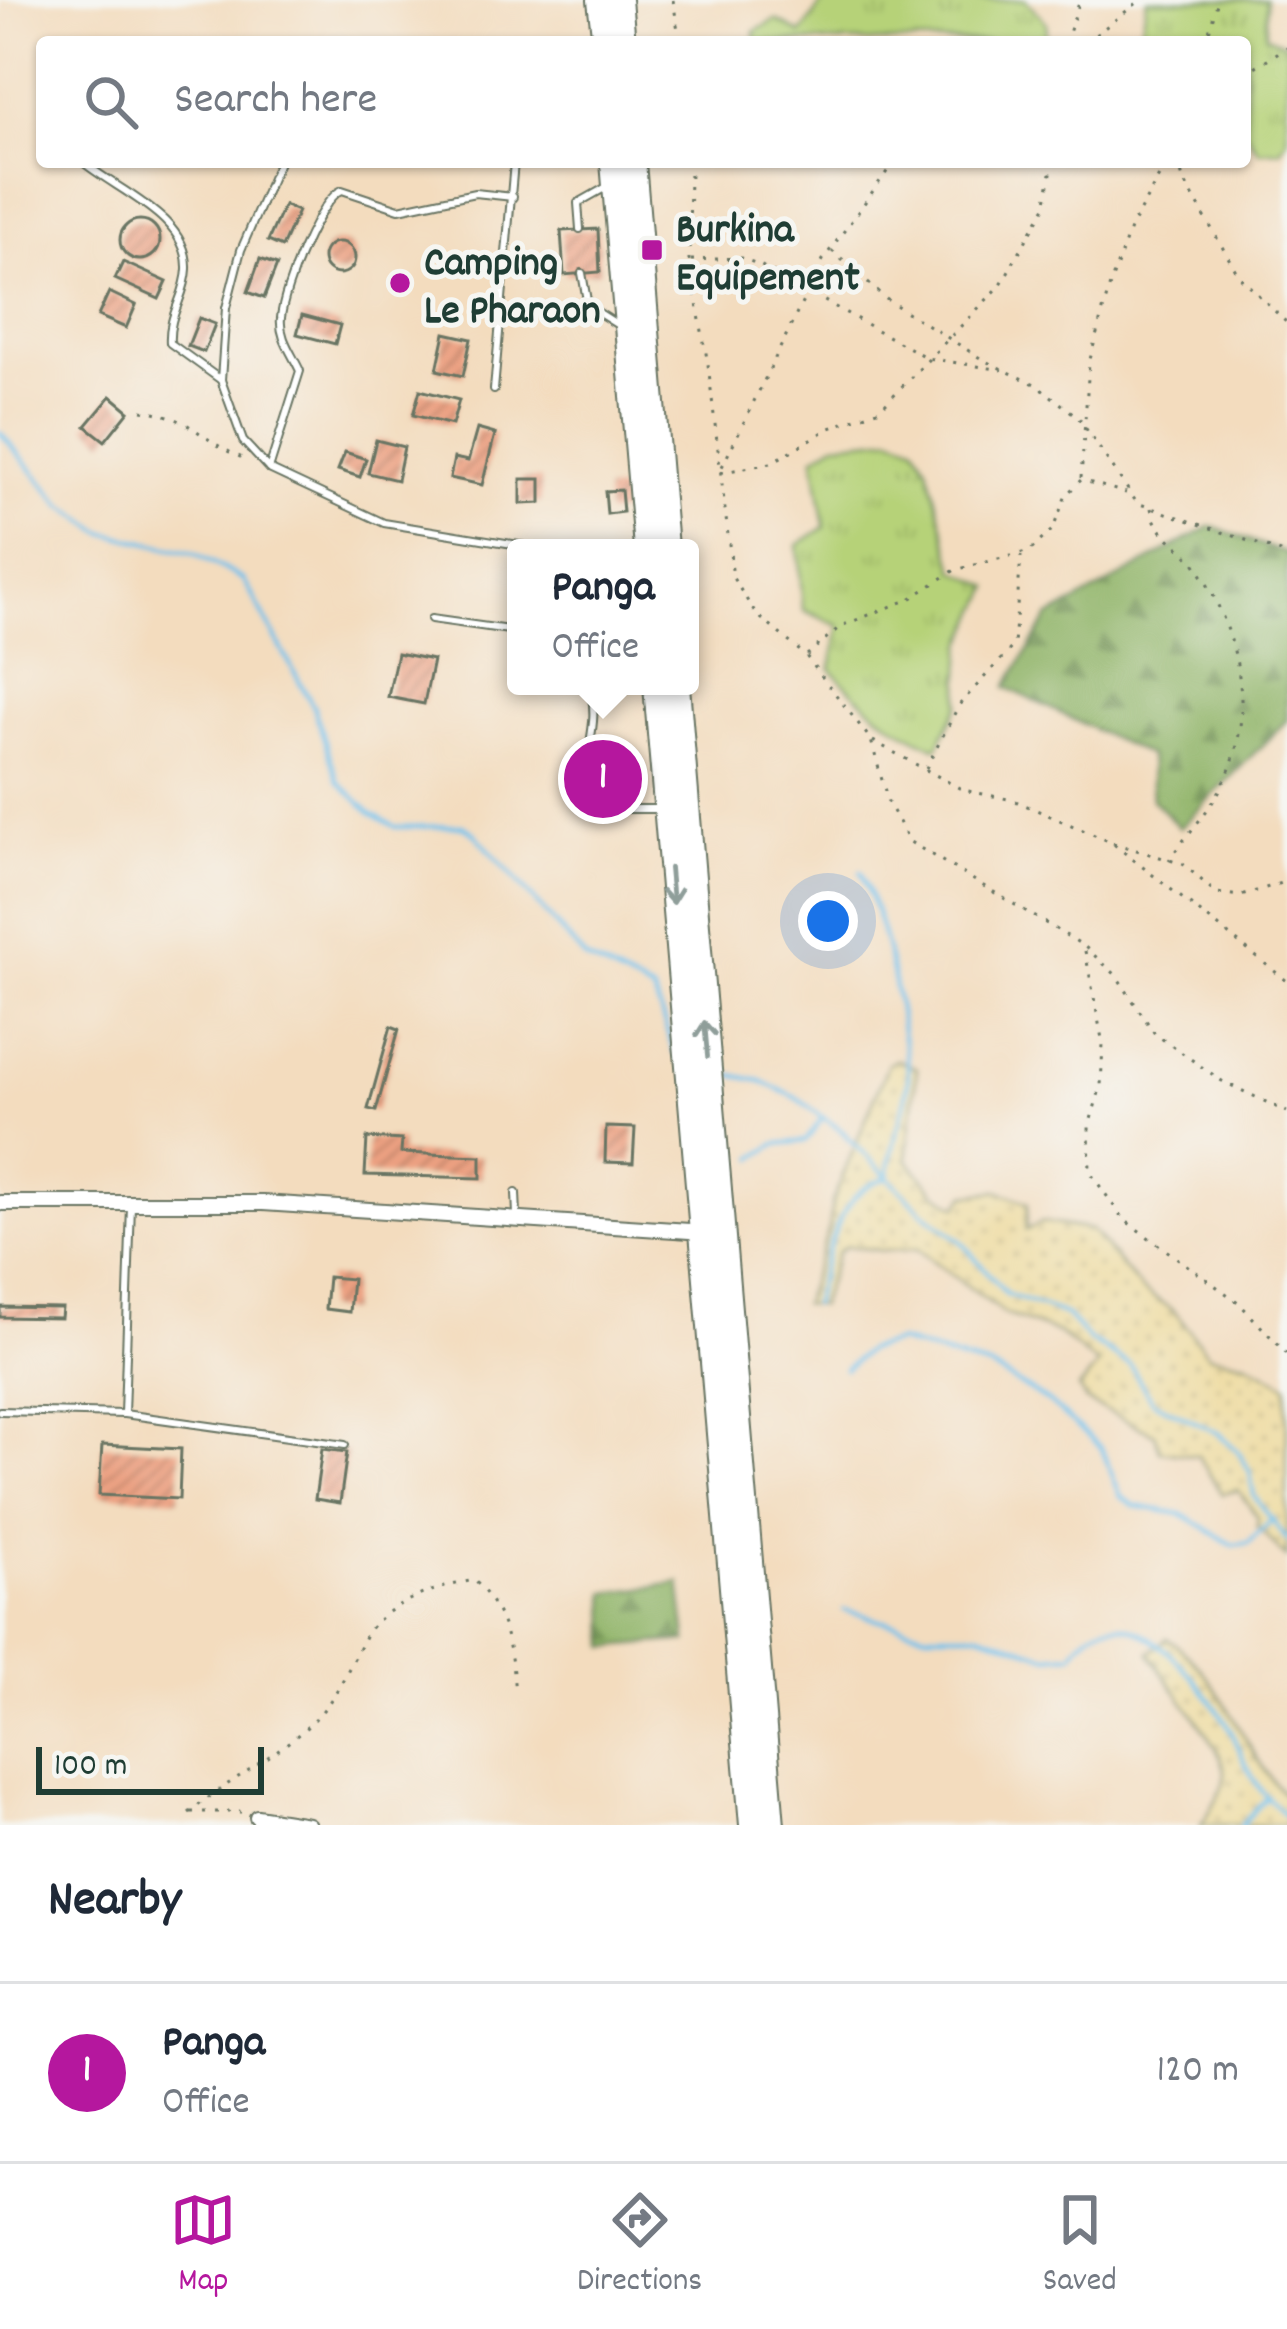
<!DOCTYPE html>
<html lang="en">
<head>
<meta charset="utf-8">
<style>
	:root { --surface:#fff; --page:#f2f2f3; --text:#1f2937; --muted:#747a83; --line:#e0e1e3; --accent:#b5179e }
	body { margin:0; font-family:Dekko,sans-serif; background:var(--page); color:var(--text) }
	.scale { position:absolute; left:36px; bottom:30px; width:228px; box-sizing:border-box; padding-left:12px; border:6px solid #1f3d34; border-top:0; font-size:33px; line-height:42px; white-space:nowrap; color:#1f3d34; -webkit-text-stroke:9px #f6f6f2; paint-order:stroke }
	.you { position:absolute; left:828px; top:921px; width:42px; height:42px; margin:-30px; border:9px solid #fff; border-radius:50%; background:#1a73e8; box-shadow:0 0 0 18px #1a73e833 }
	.badge { display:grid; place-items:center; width:78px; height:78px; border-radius:50%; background:var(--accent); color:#fff; font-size:39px; font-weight:700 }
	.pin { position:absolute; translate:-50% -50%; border:6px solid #fff; box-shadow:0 3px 12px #0006 }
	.popup { position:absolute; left:507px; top:539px; width:192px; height:156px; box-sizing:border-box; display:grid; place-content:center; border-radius:12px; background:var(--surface); filter:drop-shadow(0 3px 9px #0005); font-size:39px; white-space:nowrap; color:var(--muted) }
	.popup b { font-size:45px; color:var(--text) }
	.popup::after { content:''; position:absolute; left:50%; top:100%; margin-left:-24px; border:24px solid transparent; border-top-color:var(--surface) }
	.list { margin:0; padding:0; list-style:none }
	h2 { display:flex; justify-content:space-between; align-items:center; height:156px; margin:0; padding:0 48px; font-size:51px }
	h2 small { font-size:39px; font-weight:400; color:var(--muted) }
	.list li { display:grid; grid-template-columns:78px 1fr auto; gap:36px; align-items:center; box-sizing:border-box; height:180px; padding:0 48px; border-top:3px solid var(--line) }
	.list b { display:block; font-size:45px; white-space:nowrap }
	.list p { margin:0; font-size:39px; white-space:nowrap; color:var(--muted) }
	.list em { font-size:39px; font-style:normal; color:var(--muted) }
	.icon { flex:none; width:66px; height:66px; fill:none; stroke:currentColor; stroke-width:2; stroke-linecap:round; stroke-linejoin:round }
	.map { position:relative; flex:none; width:1287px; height:1825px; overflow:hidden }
	.search { position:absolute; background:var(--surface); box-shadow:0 3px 9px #0004; left:36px; right:36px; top:36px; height:132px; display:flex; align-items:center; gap:30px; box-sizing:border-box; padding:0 42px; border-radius:12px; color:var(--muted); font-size:45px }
	.sheet { height:336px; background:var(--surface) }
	nav { display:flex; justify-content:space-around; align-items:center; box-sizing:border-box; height:168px; border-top:3px solid var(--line); background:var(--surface); font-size:33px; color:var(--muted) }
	nav a { display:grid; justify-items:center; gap:6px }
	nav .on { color:var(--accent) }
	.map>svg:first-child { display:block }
	.grass { fill:url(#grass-tufts); stroke:#6a8856; stroke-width:3 }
	.forest { fill:url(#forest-firs); stroke:#58784e; stroke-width:3 }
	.sand { fill:url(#sand-dots); stroke:#868c69; stroke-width:3 }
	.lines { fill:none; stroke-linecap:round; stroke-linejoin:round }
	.stream { stroke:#70c1eb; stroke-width:4.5 }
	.building { fill:url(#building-hatch) }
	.lane-casing { stroke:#697564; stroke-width:10 }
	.street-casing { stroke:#697564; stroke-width:18 }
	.highway-casing { stroke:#697564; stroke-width:28 }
	.path { stroke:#697564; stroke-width:3; stroke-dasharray:3 9; stroke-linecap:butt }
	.lane { stroke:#fff; stroke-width:6 }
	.street { stroke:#fff; stroke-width:14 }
	.highway { stroke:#fff; stroke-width:24 }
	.oneway { stroke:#8f9e9a }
	.poi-dot { fill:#b5179e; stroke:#f6f6f2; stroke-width:4.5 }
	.labels { text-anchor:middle; stroke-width:10; stroke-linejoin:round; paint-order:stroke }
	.poi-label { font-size:42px; font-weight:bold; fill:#1f3d34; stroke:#f6f6f2; text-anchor:start }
</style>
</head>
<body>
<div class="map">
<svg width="1287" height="1825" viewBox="0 0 1287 1825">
	<defs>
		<pattern id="grass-tufts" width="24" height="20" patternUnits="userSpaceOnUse" patternTransform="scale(3)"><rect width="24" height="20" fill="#b6d278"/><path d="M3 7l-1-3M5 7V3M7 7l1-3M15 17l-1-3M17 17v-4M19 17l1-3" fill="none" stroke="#9cb568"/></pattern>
		<pattern id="forest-firs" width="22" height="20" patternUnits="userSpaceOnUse" patternTransform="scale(3)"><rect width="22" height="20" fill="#90b468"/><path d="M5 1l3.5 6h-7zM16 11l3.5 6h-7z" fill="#759456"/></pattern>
		<pattern id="sand-dots" width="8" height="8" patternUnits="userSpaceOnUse" patternTransform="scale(3)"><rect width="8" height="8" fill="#eeda9e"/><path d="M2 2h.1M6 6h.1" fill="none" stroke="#ccbc89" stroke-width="1.8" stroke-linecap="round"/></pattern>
		<pattern id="building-hatch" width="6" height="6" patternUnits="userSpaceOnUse" patternTransform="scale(3)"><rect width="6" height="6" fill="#eca081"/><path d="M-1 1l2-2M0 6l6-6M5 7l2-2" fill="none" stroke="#bf846a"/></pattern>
	</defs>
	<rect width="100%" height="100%" fill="#f6f6f2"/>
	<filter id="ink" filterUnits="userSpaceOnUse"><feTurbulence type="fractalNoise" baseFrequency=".00833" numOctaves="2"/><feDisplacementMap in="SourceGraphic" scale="24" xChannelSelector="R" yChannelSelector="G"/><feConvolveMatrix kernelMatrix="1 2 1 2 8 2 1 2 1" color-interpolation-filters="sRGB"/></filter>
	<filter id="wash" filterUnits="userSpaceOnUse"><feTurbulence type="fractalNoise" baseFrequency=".004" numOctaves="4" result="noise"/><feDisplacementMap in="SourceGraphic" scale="48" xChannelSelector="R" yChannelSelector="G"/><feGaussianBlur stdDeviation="2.7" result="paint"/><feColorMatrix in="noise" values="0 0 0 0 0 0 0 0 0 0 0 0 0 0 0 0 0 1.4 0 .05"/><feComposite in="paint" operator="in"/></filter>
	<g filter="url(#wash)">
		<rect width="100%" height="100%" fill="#f3dcbe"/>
		<g class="grass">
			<path d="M824,0H1026L1047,23L1046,42H756L755,31L776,20L801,34Z"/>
			<path d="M1147,0H1266V36L1287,44V139L1280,150L1259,151L1245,132V42H1139Z"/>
			<path d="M892,437L915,445L928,468L955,570L991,587L963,645L959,705L937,748C893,729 863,705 831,669L840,626L803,610L798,545L825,527L814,457L836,443Z"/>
		</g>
		<g class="forest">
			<path d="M1211,526L1287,554V720L1180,828L1152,799L1149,756L1006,687L1048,618Z"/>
			<path d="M680,1583L687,1641L607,1647L606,1593Z"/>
		</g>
		<g class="sand">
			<path d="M897,1060L917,1068L907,1159L936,1193L958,1206L966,1195L999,1191L1028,1203L1026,1230L1043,1222L1091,1230L1142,1290L1174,1311L1209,1355L1247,1362L1287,1385V1558L1257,1526L1258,1518L1238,1490L1222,1494L1198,1456L1160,1451L1155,1434L1086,1401L1079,1389L1098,1365L1058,1333L1005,1314L917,1249L885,1251L847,1246L838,1252L819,1306L803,1304L829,1228L832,1203L888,1064Z"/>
			<path d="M1167,1638C1223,1674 1242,1751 1287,1798V1825H1201C1210,1811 1224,1790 1225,1774C1227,1750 1165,1681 1150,1653Z"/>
		</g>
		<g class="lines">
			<g class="stream">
				<path d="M0,432L62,505L104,533L194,553L244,580L314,708L338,781L371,813L396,827L463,826L474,833L586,959L654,993L675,1054"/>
				<path d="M718,1072L761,1081L797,1098L842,1131L924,1213L961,1241L1006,1294L1066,1315L1089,1340L1130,1365L1152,1401L1218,1433L1239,1452L1250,1472L1254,1496L1287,1540"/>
				<path d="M755,1158L776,1144L806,1141L823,1117"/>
				<path d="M812,1304C827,1260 836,1187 888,1178C890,1143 906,1113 908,1079C909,1061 903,1041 901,1024C893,969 883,924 861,872"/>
				<path d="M845,1369L867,1350L898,1342L991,1368L1047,1401L1101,1447L1121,1497L1136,1506L1181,1514L1233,1545L1248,1543L1273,1519"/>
				<path d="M844,1610L927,1633H980L1047,1656L1073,1654C1119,1576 1196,1677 1226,1722C1239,1743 1245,1770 1261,1790C1268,1800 1278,1808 1287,1817"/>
				<path d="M1241,1825L1267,1797"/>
			</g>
		</g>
		<g id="blocks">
			<g class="building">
				<path d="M284,205L298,211L282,247L268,241Z"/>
				<circle cx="140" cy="240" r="20"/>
				<path d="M598,229L600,272L564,275L561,231Z"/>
				<circle cx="339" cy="258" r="16"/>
				<path d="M260,259L277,265L264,298L248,292Z"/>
				<path d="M123,262L167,282L159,299L115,279Z"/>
				<path d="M109,292L136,305L126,328L98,316Z"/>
				<path d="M302,315L340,325L335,344L297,334Z"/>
				<path d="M199,318L215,324L204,352L188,346Z"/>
				<path d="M445,333L471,339L463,376L437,370Z"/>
				<path d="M420,390L459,400L452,425L413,415Z"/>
				<path d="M111,396L129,411L105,441L86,426Z"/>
				<path d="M477,429L495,434L482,485L450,478L454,458L468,461Z"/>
				<path d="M376,440L404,447L397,480L368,473Z"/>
				<path d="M345,452L366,459L360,477L338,470Z"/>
				<path d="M521,479H541V503L521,504Z"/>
				<path d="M621,490L623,512L607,514L605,491Z"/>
				<path d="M397,653L433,660L424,704L388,697Z"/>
				<path d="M391,1026L399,1029L376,1111L368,1109Z"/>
				<path d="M606,1127L635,1128L633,1163L605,1162Z"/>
				<path d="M367,1138L402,1140L401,1153L481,1156V1178L365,1175Z"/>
				<path d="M328,1277L352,1279L349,1312L325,1309Z"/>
				<path d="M0,1307L62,1308L61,1318L0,1317Z"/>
				<path d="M102,1445L181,1449L179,1499L99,1495Z"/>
				<path d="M322,1449L347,1452L340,1503L315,1499Z"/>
			</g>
		</g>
	</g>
	<g filter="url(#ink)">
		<use href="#blocks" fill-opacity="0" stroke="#697564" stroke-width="3"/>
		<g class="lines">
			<g class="lane-casing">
				<g id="lane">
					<path d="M83,162C116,190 189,217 187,269C186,296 168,314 170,343L221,380"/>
					<path d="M279,162L241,250L226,308L221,380L243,441L269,469L384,523L537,548"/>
					<path d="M580,229L578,203L610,185"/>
					<path d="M582,273L588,306L618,325"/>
					<path d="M494,390L514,162"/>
					<path d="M269,469L300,371C292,353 279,338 281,318C283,291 318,200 342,190L399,209L475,193L513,197"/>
					<path d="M431,619L516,631"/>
					<path d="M589,686C603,726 578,761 589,794L611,809H660"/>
					<path d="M516,1193L517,1215"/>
					<path d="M0,1411L124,1414L131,1205"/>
					<path d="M124,1414L345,1445"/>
				</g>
			</g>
			<g class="street-casing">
				<g id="street">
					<path d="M0,1203H263L705,1232"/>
					<path d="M257,1817L308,1825"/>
				</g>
			</g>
			<g class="highway-casing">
				<g id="highway">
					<path d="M600,0L605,42"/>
					<path d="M619,0L623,42"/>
					<path d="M613,162L646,548"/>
					<path d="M633,162L665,548"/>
					<path d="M656,686L752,1825"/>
					<path d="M677,686L772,1825"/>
				</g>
			</g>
			<g class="path">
				<path d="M673,0L680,42"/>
				<path d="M1066,42L1080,0"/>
				<path d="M1086,42L1141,0"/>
				<path d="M1206,42L1218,0"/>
				<path d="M1245,73L1287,47"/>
				<path d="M690,162L689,260L708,364L733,578L755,613L806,656L871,740L888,802L910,842L1084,946L1116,975L1155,1034L1222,1081L1287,1112"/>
				<path d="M894,162L823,260L719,473L771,463L830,428L880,409L1000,286L1045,207L1053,162"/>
				<path d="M1178,162L1183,179L1239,276L1287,323"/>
				<path d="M832,251L886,299L985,361L1037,385L1078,417L1137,503L1287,554"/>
				<path d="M691,260L741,258L758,264L927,358L1002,370"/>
				<path d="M142,410C194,417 198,440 245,459"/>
				<path d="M1081,478L1089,363L1110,285L1130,229L1167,162"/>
				<path d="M1151,508C1157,538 1179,541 1195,564C1237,627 1259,714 1223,784C1210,811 1186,835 1169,860"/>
				<path d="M807,655L841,626L910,599L955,570L1030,551L1053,529L1066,495L1081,480L1126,493"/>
				<path d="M873,741L963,790L1013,800L1111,842L1287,981"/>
				<path d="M926,768L959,705L1014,645L1021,556"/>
				<path d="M1113,843L1183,864L1216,893L1241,896L1287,881"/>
				<path d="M1085,951L1103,1044L1101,1086L1089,1126L1090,1172L1123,1219L1238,1302L1287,1354"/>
				<path d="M191,1812H241"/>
				<path d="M189,1813C227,1781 273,1758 309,1725C336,1700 347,1671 363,1640C382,1602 436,1588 474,1580C507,1613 511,1649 515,1693"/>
			</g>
			<use href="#lane" class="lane"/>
			<use href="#street" class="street"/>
			<use href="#highway" class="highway"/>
		</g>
		<defs><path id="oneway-shaft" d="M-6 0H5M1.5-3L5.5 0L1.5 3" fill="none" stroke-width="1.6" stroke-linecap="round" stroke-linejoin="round" transform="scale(3)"/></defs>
		<g class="oneway">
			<use href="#oneway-shaft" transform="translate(671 886) rotate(85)"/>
			<use href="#oneway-shaft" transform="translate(706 1039) rotate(-95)"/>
		</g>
	</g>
	<g class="poi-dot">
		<rect x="640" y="238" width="24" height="24" rx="6"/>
		<circle cx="400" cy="283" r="12"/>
	</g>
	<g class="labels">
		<g class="poi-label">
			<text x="676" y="241">Burkina<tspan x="676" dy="48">Equipement</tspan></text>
			<text x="424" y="274">Camping<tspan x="424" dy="48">Le Pharaon</tspan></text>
		</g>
	</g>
</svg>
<div class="scale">100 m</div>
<div class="you"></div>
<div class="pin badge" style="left:603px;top:779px">1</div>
<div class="popup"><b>Panga</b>Office</div>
<div class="search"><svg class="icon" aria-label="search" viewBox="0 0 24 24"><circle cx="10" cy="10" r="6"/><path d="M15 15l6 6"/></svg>Search here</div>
</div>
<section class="sheet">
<h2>Nearby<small></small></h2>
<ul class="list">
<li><span class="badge">1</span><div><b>Panga</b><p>Office</p></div><em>120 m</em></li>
</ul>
</section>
<nav>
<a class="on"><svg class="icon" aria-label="map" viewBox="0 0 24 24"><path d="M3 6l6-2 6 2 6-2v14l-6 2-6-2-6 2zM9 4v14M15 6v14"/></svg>Map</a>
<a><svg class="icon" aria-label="directions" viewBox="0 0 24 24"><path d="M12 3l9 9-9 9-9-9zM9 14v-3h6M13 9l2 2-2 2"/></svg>Directions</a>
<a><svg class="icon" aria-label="saved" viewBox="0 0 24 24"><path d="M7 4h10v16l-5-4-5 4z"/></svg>Saved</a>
</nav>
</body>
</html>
